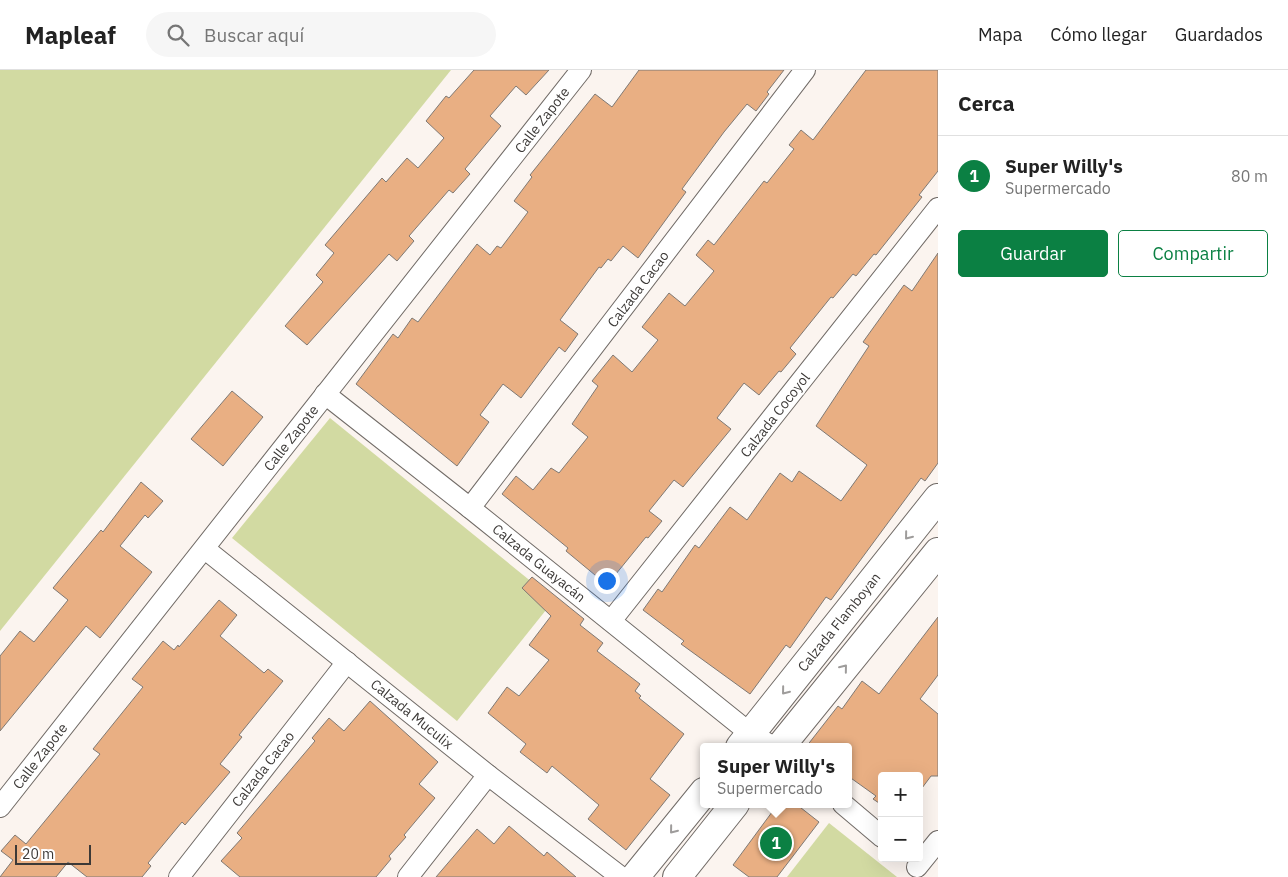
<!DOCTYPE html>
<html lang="es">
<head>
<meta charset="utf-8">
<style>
	:root { --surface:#fff; --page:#f6f6f6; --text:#222; --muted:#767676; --line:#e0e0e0; --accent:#0b8043 }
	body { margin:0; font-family:"IBM Plex Sans",sans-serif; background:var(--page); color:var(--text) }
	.controls { position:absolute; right:15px; bottom:15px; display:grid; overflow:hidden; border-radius:5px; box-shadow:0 5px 20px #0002 }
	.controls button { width:45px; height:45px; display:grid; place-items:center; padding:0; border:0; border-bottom:1px solid var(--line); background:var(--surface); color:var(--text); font:25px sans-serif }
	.scale { position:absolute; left:15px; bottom:12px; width:76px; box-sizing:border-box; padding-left:5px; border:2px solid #3c3937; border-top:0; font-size:14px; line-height:18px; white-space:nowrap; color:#3c3937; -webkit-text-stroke:4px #fff; paint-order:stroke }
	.you { position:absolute; left:606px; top:510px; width:18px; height:18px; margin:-12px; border:4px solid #fff; border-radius:50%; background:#1a73e8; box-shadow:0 0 0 8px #1a73e833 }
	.badge { display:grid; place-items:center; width:32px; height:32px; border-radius:50%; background:var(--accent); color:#fff; font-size:16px; font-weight:700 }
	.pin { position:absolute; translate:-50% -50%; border:2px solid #fff; box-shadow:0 1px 5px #0006 }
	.popup { position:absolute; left:700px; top:673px; width:152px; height:65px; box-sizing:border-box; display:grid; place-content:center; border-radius:5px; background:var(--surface); filter:drop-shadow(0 1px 4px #0005); font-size:16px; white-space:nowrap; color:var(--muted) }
	.popup b { font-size:19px; color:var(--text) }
	.popup::after { content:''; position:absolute; left:50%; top:100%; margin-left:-10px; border:10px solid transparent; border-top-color:var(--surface) }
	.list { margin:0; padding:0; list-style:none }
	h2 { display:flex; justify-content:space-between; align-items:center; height:65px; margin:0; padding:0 20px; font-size:21px }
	h2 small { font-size:16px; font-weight:400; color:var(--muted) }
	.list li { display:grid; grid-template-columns:32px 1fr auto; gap:15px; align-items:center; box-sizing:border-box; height:80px; padding:0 20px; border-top:1px solid var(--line) }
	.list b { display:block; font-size:19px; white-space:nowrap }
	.list p { margin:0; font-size:16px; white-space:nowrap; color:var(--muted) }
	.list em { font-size:16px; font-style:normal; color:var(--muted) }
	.actions { display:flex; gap:10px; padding:15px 20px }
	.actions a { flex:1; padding:11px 0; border:1px solid var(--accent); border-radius:5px; text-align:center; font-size:18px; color:var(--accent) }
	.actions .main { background:var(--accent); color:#fff }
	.icon { flex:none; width:28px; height:28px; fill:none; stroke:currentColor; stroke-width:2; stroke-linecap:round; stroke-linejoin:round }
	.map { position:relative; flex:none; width:938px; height:807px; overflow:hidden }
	header { display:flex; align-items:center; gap:30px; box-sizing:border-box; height:70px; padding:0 25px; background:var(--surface); border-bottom:1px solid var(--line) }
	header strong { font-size:24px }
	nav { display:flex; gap:28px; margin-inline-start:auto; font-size:18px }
	.search { width:350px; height:45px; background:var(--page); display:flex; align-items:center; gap:12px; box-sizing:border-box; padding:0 18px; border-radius:28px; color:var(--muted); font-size:19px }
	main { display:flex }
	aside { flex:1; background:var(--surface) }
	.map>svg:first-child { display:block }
	.green { fill:#d2daa2 }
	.building { fill:#e9af83; stroke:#7f7974 }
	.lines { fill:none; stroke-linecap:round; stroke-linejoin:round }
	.minor-casing { stroke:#716b67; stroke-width:22 }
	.secondary-casing { stroke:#716b67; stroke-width:30 }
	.minor { stroke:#fff; stroke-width:20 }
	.secondary { stroke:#fff; stroke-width:28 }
	.oneway { stroke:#9e9c9b }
	.labels { text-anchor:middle; stroke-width:4; stroke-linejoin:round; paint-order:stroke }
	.street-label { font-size:14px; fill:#3c3937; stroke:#fff }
</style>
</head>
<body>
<header>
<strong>Mapleaf</strong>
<div class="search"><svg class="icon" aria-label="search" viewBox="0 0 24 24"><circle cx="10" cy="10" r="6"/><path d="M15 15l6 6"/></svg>Buscar aquí</div>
<nav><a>Mapa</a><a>Cómo llegar</a><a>Guardados</a></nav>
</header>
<main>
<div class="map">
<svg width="938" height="807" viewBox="0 0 938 807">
	<rect width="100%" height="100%" fill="#fbf4ef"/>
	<g class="green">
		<path d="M0,0H451L0,561Z"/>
		<path d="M330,348L554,530L457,651L232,468Z"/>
		<path d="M829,753L897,807H787Z"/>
	</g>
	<g class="building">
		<path d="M474,0H549L526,25L516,16L490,46L501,56L465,99L470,104L453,123L449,120L409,166L414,171L397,191L389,184L307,275L285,256L323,212L316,205L334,183L325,175L382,108L386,112L407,88L418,98L444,68L426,51L446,26L449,28Z"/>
		<path d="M639,0H784L767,22L769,24L756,41L747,34L724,62L682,119L686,122L638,188L623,176L611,191L608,189L601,198L599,197L560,250L578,264L565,282L559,277L521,328L503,314L480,345L489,352L457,396L356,314L393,264L398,268L412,248L418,252L477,174L490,185L497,176L501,178L528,142L514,131L532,107L530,105L595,24L612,37Z"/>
		<path d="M866,0H938V101L919,125L922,127L876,185L874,184L856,206L853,204L833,228L831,227L790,278L796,284L781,302L779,301L759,325L744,313L717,348L731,359L683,417L674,410L649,441L662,451L648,468L646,467L607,515L566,481L568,478L502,424L516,406L533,420L551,398L559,403L588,367L572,354L598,316L592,311L613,285L632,302L658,270L642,257L669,223L685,236L714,201L696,185L708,170L714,175L764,111L767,113L794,79L789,75L801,60L813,70Z"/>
		<path d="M938,183V393L925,411L921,408L831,530L826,527L790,578L786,575L750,624L681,574L684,571L643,540L658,519L662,522L695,475L699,478L730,437L747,450L780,403L792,412L799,401L841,431L867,395L816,356L869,276L863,272L904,215L912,221Z"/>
		<path d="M232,321L263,347L223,396L191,369Z"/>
		<path d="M141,412L163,431L148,448L145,445L120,476L152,502L100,568L86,556L0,661V586L20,561L34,572L68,530L53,518L101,460L103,462Z"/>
		<path d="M532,507L584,549L580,555L603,573L597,581L640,614L635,621L641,626L639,628L684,664L650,709L670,725L626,780L588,749L599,735L552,696L547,703L520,682L526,674L488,643L507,617L519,626L549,590L529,575L551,546L522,518Z"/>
		<path d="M219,530L237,545L220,566L264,603L268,599L283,611L239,665L242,667L220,694L230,702L185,755L182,752L148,793L151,796L142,807H87L68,792L56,807H0L13,790L1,781L15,765L26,774L100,684L93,679L143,617L132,609L163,571L174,580L178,575L179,577Z"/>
		<path d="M938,547V605L920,629L938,644V706H931L919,722V706H882V735L873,729L876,726L848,706V677H806L838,636L842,639L862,611L879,624Z"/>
		<path d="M370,631L438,692L419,714L435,728L404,765L406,767L389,786L391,789L376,807H240L221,791L242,768L237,763L315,671L312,668L329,648L344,661Z"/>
		<path d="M778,734H796L819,752L777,807H749L733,795Z"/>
		<path d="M509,756L544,786L547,782L576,807H436L477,759L494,774Z"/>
	</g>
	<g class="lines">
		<g class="minor-casing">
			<g id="minor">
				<path d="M325,324L470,438L751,664L774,677"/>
				<path d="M470,438L805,0"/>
				<path d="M205,479L488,705L621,807"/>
				<path d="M611,551L938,138"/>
				<path d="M843,734L882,767"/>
				<path d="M0,737L581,0"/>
				<path d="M917,797L938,771"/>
				<path d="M179,807L347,592"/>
				<path d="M408,807L488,705"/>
			</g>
		</g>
		<g class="secondary-casing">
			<g id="secondary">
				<path d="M740,677L938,428"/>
				<path d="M780,677L938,482"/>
				<path d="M635,807L704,722"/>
				<path d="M677,807L735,734"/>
			</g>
		</g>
		<use href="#minor" class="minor"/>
		<use href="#secondary" class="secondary"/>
	</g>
	<defs><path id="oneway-chevron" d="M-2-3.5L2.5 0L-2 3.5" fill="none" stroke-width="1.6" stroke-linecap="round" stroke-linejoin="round" transform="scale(1.25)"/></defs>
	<g class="oneway">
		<use href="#oneway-chevron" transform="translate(908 466) rotate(129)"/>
		<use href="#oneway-chevron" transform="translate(844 598) rotate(-51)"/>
		<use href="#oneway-chevron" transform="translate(785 621) rotate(129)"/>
		<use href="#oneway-chevron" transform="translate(673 760) rotate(129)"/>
	</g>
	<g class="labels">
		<g class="street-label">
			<text transform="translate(542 50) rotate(-52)" y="5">Calle Zapote</text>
			<text transform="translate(638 219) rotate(-53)" y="5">Calzada Cacao</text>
			<text transform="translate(775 345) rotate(-52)" y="5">Calzada Cocoyol</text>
			<text transform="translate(291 368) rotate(-52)" y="5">Calle Zapote</text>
			<text transform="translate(539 493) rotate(39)" y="5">Calzada Guayacán</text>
			<text transform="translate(839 552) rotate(-51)" y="5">Calzada Flamboyan</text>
			<text transform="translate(412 644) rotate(39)" y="5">Calzada Muculix</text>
			<text transform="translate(40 686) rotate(-52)" y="5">Calle Zapote</text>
			<text transform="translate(263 699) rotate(-52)" y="5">Calzada Cacao</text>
		</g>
	</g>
</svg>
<div class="controls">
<button>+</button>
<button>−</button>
</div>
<div class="scale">20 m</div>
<div class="you"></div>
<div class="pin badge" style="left:776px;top:773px">1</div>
<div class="popup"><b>Super Willy's</b>Supermercado</div>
</div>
<aside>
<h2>Cerca<small></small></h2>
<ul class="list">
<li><span class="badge">1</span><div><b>Super Willy's</b><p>Supermercado</p></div><em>80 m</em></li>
</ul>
<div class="actions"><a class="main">Guardar</a><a>Compartir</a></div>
</aside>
</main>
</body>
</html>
